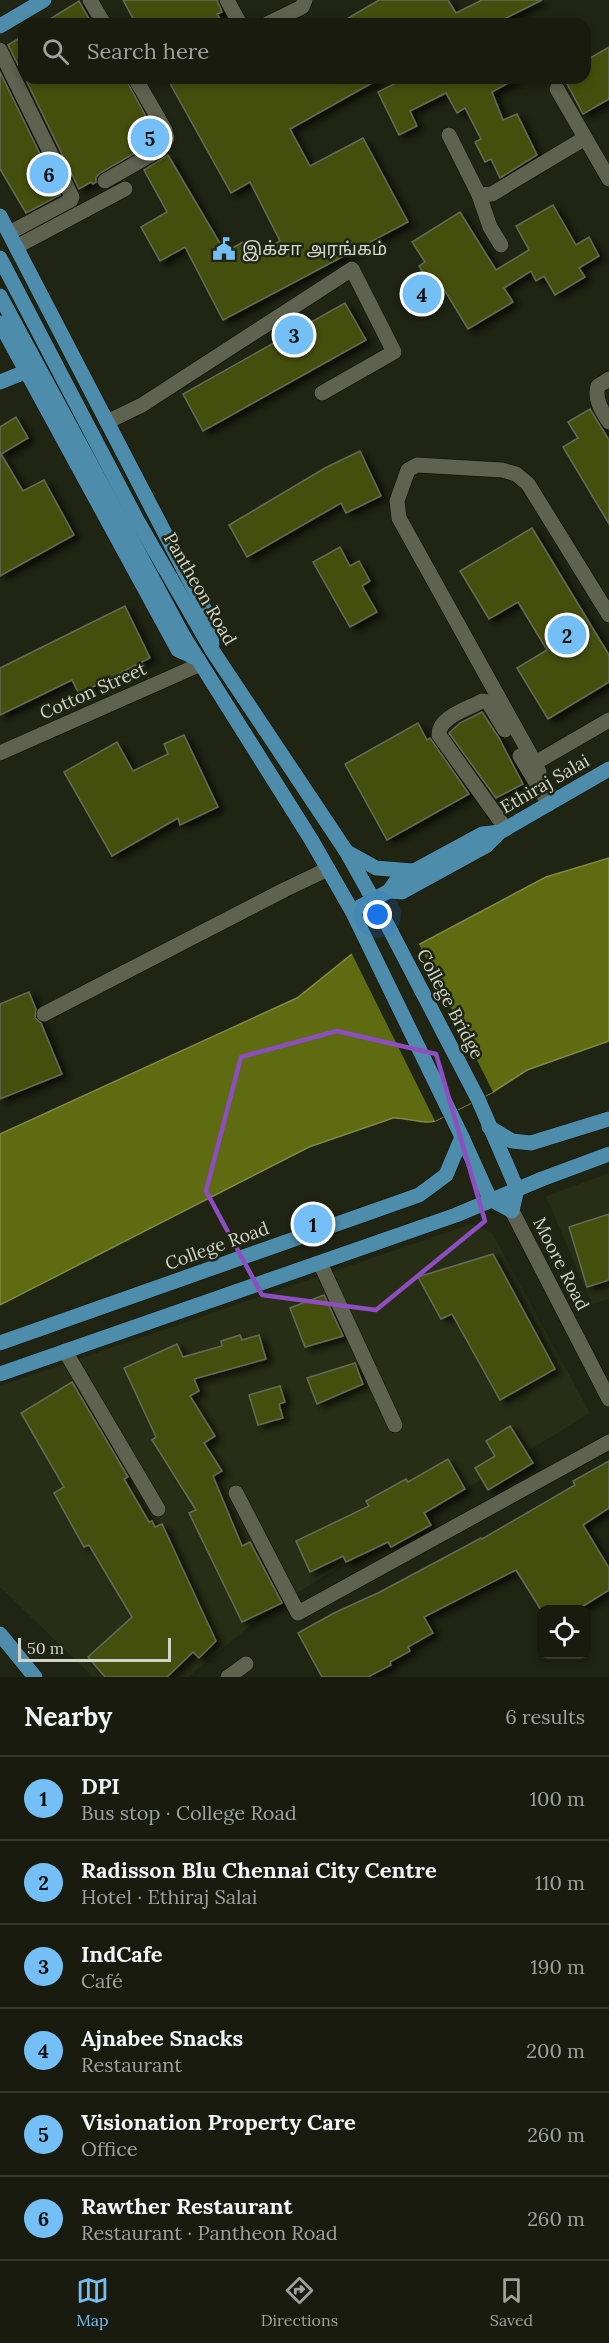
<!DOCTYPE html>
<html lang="en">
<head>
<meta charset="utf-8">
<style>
	:root { --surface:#181b0e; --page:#212417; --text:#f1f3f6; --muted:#9fa19e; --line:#36392e; --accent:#74c0f6 }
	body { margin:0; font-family:Lora,"Noto Sans Tamil",serif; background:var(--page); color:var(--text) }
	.controls { position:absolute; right:18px; bottom:18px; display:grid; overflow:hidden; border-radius:12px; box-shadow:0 3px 9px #0003 }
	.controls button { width:54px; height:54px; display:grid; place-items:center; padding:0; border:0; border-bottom:2px solid var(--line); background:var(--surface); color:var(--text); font:30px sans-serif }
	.scale { position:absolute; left:18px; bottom:15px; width:153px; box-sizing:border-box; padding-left:6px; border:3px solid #d1d4c9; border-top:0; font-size:16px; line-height:21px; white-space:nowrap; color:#d1d4c9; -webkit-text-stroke:4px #202413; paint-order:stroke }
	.you { position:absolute; left:378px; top:915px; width:21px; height:21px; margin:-15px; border:4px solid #fff; border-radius:50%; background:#1a73e8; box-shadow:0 0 0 9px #1a73e833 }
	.badge { display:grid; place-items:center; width:39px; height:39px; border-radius:50%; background:var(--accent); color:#111; font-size:20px; font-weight:700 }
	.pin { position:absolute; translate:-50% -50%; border:3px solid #fff; box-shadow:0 2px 6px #0006 }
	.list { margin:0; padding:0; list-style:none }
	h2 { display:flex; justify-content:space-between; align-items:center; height:78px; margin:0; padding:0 24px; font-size:26px }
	h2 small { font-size:20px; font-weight:400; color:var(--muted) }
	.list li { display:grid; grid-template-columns:39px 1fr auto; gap:18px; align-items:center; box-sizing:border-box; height:84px; padding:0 24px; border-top:2px solid var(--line) }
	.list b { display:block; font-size:22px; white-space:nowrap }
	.list p { margin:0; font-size:20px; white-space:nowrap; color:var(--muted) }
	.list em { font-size:20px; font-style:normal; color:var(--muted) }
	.icon { flex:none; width:33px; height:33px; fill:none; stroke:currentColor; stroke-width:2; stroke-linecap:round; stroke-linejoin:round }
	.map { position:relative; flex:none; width:609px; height:1677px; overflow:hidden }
	.search { position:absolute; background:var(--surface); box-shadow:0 3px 9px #0003; left:18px; right:18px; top:18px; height:66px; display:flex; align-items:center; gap:15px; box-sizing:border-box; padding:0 21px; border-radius:18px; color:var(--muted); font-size:22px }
	.sheet { height:582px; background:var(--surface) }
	nav { display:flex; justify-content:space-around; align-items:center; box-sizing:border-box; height:84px; border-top:2px solid var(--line); background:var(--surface); font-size:16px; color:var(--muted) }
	nav a { display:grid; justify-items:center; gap:3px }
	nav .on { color:var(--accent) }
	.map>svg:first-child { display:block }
	.built { fill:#282d15 }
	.water { fill:#5e6b11; stroke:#808a48; stroke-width:1.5 }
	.pier { fill:#202413 }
	.building { fill:#454f0c; stroke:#666b57; stroke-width:1.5; filter:url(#shadow) }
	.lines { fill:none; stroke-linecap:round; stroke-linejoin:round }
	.minor-casing { stroke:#0a0d01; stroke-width:16 }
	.major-casing { stroke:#0a0d01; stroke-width:16 }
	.minor { stroke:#5e624e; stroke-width:15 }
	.major { stroke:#4d8cab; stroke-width:15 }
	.marked { fill:none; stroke:#8c4ec1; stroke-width:4.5; stroke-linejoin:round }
	.labels { text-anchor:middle; stroke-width:5; stroke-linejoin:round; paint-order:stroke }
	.poi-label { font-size:18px; fill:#d1d4c9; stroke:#202413; text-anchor:start }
	.street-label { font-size:18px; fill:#d1d4c9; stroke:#202413 }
</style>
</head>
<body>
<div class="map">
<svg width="609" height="1677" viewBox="0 0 609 1677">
	<defs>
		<filter id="shadow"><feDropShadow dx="6" dy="4" stdDeviation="3" flood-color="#0009"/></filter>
	</defs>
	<rect width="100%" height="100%" fill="#202413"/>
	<g class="built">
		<path d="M609,1173V1299L592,1304L546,1196Z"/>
		<path d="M471,1224L492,1233L590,1413L269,1610L188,1677H93L0,1587V1386Z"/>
	</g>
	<path class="water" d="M609,858V1041L527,1070L493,1092L435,1121C422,1125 407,1117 393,1118L309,1147L0,1305V1134L297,998L352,954L420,944L546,877Z"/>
	<path class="pier" d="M418,942L493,1092L435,1121L351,952Z"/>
	<g class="building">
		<path d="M123,0H217L222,12L217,14L223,24H136Z"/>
		<path d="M379,0H448L456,13L482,0H542L494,24H338Z"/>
		<path d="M79,1L92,24H42Z"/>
		<path d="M24,35V77L8,45Z"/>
		<path d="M609,47V99L583,114L564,78H585V61Z"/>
		<path d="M0,72L60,195L26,213L0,169Z"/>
		<path d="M25,78H125L157,137L154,142L100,173L96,177V182L93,184L91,182L79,189Z"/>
		<path d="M167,78H381L290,129L310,166L363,138L408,222L223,320L185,247L160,261L141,227L167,212L144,170L168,155L225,252L243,242L250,257L280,241L250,182L231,193Z"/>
		<path d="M406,78H517L492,92L503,120L517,114L537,155L500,178L491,159L485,162L475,142L481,139L465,108L457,113L446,93L410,111L417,126L399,135L378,92Z"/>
		<path d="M553,205L576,245L589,237L599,256L579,268L585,277L555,295L544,276L536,281L531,271L504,288L513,302L468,329L439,281L431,286L419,266L425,262L412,242L460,212L496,270L529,250L516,226Z"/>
		<path d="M345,303L366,340L203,431L183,394Z"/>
		<path d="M590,409L609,440V524L563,447L578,438L568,422Z"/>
		<path d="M16,417L28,438L1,454L23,491L44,480L74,535L0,576V427Z"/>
		<path d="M360,451L381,496L346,513L341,503L247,557L229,525L325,468Z"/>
		<path d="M532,528L609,655V682L548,719L517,668L547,650L518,602L489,619L460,571Z"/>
		<path d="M340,547L350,566L359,561L370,581L362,586L377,612L350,627L313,562Z"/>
		<path d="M125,606L150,658L79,694L72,680L0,715V668Z"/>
		<path d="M482,712L499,738L523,784L496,798L449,733L460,723Z"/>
		<path d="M418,723L427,740L430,738L469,794L387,840L345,764Z"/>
		<path d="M184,735L218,807L180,825L178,818L112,856L64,772L117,742L133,771L168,754L164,744Z"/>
		<path d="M29,992L36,1009L35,1018L41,1023L62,1074L0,1099V1004Z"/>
		<path d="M609,1214V1280L587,1287L569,1227Z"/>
		<path d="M493,1254L555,1369L500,1400L452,1314L441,1319L418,1277Z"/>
		<path d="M324,1295L343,1336L305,1347L290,1308Z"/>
		<path d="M240,1335L242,1340L259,1335L266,1359L194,1379L199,1391L190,1396L215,1436L204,1443L222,1471L213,1476L242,1546L250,1542L282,1603L242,1622L189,1513L196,1510L152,1440L156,1437L124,1368L177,1344L183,1357L222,1346L221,1341Z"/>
		<path d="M355,1363L363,1384L317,1404L307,1378Z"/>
		<path d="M72,1382L128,1477L124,1479L149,1522L152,1521L155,1527L162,1524L216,1641L199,1658L193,1652L167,1677H105L88,1657L132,1617L89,1545L84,1547L54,1493L64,1487L21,1413Z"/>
		<path d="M280,1386L285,1402L279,1404L283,1418L258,1425L249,1395Z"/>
		<path d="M510,1426L533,1463L488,1490L475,1468L495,1456L486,1441Z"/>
		<path d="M448,1459L465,1489L424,1513L431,1525L391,1547L388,1542L346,1562L343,1556L310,1572L296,1541L369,1506L366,1501L406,1479L408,1482Z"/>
		<path d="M609,1461V1508L583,1525L609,1568V1590L577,1610H541L516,1570L424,1617L433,1633L408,1647L410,1651L390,1662L391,1665L368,1677H322L298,1633L334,1613L380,1592L481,1538L482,1539L575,1485L573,1481Z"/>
	</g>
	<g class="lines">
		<g class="minor-casing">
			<g id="minor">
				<path d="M90,0L104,24"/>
				<path d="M227,0L240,24"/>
				<path d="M267,24L302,7L305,0"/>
				<path d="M0,50L72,197L71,200L9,233"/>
				<path d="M557,89L609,179"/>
				<path d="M449,135L479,195L492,194L585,138"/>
				<path d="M105,181L161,149L167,138L165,130L135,78"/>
				<path d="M479,195L490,227L501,245"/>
				<path d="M16,247L125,189"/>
				<path d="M609,379L598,386C594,399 602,411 609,422"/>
				<path d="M107,422L142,405L352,269L394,352L322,393"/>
				<path d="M505,730L488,702L482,701C468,709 438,717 439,735L506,829"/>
				<path d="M0,753L201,664"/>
				<path d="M520,756L549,804"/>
				<path d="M535,763L399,518L397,501L408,470L417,465L502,470L516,474L528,484L609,615"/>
				<path d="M539,772L535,763L609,720"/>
				<path d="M44,1014L284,890L328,869"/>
				<path d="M512,1211L609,1399"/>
				<path d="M320,1263L395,1425"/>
				<path d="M65,1351L158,1509"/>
				<path d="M236,1493L298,1613L609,1442"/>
				<path d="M228,1677L246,1664"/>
			</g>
		</g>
		<g class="major-casing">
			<g id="major">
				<path d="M0,26L44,0"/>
				<path d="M0,216L209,618L212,644"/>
				<path d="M0,258L137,520L212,650L346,851L388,926L478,1099L517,1189L512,1211L490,1199L462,1137"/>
				<path d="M0,296L184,637L312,841L352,911L462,1137L446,1175L419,1195L0,1343"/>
				<path d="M0,323L178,650L198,659"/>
				<path d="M0,382L25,372"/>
				<path d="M349,853L376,868L413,871"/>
				<path d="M389,891L402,892L486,846L500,832L609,769"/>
				<path d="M352,911L389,891L397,880L482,834L500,832"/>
				<path d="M489,1127L512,1141L531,1143L609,1119"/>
				<path d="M0,1374L456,1215L542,1179L609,1154"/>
				<path d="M0,1634L35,1677"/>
			</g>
		</g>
		<use href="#minor" class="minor"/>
		<use href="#major" class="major"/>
	</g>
	<path class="marked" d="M337,1031L436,1054L485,1221L376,1310L262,1295L206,1191L241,1057Z"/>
	<defs>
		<g id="civic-bare" transform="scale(1.8)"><path d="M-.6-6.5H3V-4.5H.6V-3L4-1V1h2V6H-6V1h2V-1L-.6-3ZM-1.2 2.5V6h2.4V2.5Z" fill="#74c0f6" stroke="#202413" stroke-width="2.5" paint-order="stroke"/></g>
	</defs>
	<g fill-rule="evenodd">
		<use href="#civic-bare" x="224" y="249"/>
	</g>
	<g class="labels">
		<g class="poi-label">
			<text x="242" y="255">இக்சா அரங்கம்</text>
		</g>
		<g class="street-label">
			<text transform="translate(200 589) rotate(60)" y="6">Pantheon Road</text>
			<text transform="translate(93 691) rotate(-24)" y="6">Cotton Street</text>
			<text transform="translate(545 784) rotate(-30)" y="6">Ethiraj Salai</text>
			<text transform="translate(450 1004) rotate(62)" y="6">College Bridge</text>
			<text transform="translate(217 1246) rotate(-20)" y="6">College Road</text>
			<text transform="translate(561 1264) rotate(63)" y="6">Moore Road</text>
		</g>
	</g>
</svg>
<div class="controls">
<button><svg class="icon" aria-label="locate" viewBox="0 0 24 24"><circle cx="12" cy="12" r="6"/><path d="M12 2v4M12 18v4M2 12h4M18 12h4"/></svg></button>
</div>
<div class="scale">50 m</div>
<div class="you"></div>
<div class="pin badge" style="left:313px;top:1224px">1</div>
<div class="pin badge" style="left:567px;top:635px">2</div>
<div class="pin badge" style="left:294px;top:335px">3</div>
<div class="pin badge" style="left:422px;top:294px">4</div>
<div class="pin badge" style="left:150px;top:138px">5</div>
<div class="pin badge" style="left:49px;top:174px">6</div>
<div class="search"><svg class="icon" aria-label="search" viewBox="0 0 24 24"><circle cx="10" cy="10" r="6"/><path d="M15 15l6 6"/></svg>Search here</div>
</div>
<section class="sheet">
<h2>Nearby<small>6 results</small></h2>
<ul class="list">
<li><span class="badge">1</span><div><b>DPI</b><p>Bus stop · College Road</p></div><em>100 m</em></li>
<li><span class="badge">2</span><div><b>Radisson Blu Chennai City Centre</b><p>Hotel · Ethiraj Salai</p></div><em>110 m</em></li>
<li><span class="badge">3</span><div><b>IndCafe</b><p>Café</p></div><em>190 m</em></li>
<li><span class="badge">4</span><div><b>Ajnabee Snacks</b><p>Restaurant</p></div><em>200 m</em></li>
<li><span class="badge">5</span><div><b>Visionation Property Care</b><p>Office</p></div><em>260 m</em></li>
<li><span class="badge">6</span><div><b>Rawther Restaurant</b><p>Restaurant · Pantheon Road</p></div><em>260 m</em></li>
</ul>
</section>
<nav>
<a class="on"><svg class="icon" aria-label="map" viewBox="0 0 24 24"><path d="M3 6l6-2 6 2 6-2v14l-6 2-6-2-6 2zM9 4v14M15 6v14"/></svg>Map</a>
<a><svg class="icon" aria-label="directions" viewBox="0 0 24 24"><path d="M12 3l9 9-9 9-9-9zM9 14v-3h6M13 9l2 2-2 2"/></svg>Directions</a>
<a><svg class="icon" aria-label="saved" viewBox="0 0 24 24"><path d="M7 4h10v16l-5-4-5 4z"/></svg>Saved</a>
</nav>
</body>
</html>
